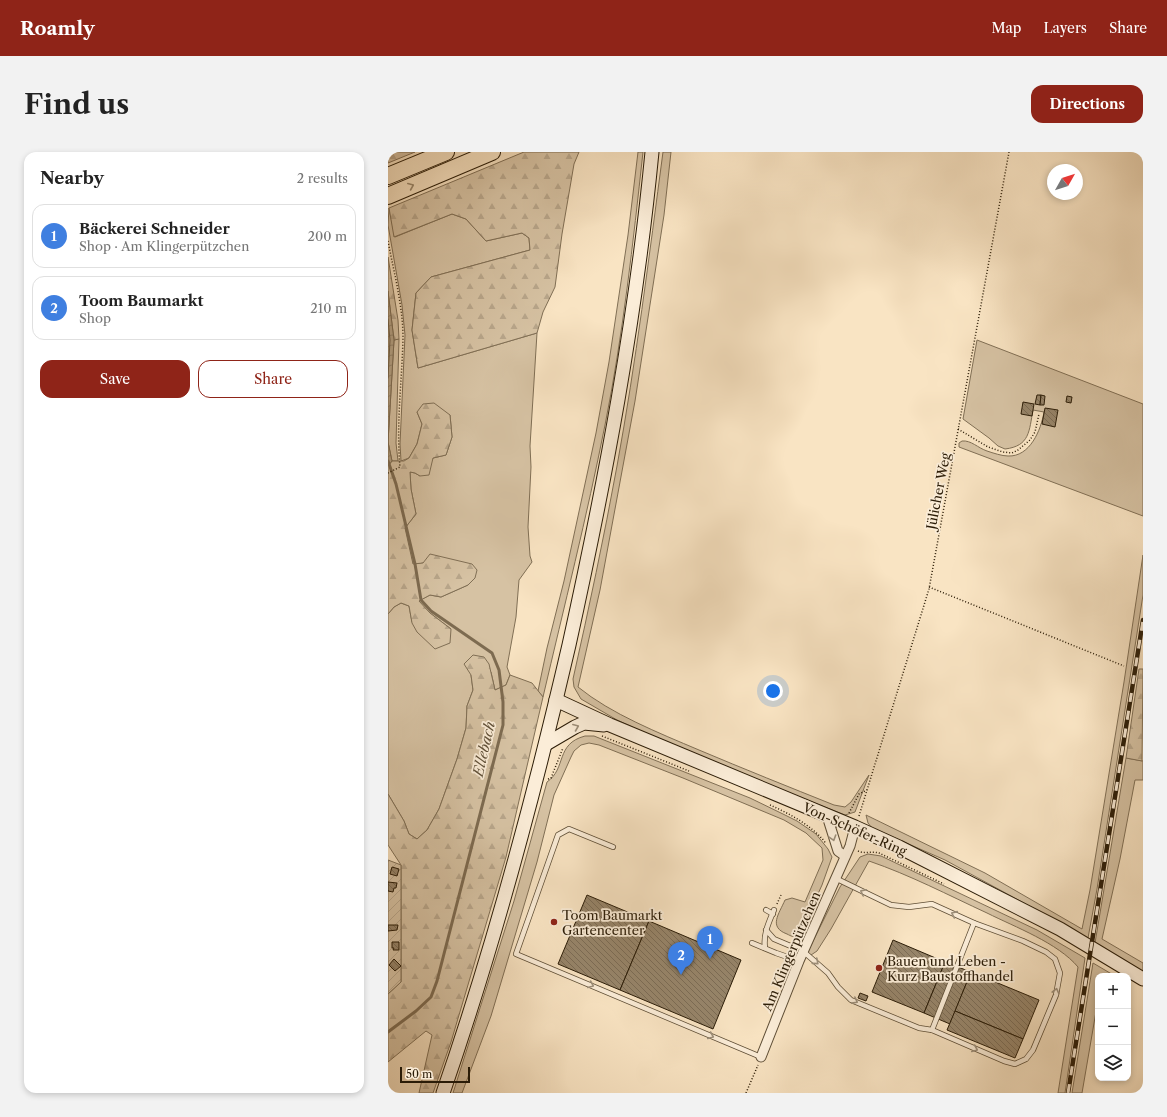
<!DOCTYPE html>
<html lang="en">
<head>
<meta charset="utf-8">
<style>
	:root { --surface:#fff; --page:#f2f2f2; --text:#222; --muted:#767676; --line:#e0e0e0; --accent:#8f2418 }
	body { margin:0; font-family:"Libre Caslon Text",serif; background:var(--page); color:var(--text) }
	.controls { position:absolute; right:12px; bottom:12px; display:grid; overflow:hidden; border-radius:8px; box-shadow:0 2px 6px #0003 }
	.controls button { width:36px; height:36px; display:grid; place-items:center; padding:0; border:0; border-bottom:1px solid var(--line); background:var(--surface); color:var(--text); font:20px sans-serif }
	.compass { position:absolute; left:659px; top:12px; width:36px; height:36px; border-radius:50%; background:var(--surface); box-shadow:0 2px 6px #0003; rotate:51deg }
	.scale { position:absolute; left:12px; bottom:10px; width:70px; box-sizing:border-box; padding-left:4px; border:2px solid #2b1c07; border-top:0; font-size:11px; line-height:14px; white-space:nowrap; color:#2b1c07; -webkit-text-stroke:3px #fbedd8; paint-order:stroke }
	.you { position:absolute; left:385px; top:539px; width:14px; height:14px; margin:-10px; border:3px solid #fff; border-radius:50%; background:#1a73e8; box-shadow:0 0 0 6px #1a73e833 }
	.badge { display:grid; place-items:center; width:26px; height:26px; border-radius:50%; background:var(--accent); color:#fff; font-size:13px; font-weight:700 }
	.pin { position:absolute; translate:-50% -33px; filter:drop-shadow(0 1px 2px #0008) }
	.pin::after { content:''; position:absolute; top:21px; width:14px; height:12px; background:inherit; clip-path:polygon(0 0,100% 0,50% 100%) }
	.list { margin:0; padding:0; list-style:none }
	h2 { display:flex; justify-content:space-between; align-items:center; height:52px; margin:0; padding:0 16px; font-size:17px }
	h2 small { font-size:13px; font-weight:400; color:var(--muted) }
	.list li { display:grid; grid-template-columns:26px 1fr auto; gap:12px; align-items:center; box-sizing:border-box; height:64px; margin:0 8px 8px; padding:0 8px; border:1px solid var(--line); border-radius:12px }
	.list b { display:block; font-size:15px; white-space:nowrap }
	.list p { margin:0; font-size:13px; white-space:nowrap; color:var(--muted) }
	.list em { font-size:13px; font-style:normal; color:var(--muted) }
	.actions { display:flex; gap:8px; padding:12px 16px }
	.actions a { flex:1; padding:9px 0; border:1px solid var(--accent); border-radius:12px; text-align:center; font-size:14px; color:var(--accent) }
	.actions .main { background:var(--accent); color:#fff }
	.icon { flex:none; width:22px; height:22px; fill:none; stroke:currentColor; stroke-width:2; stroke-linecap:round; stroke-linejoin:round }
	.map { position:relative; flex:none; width:755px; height:941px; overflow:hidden; border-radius:12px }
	header { display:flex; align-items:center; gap:24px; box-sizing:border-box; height:56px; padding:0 20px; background:var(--accent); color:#fff }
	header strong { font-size:19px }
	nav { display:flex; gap:22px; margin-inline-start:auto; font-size:14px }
	.intro { display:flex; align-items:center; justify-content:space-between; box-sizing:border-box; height:96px; padding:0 24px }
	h1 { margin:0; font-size:28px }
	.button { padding:10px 18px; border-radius:12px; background:var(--accent); color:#fff; font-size:14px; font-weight:700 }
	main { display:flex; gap:24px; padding:0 24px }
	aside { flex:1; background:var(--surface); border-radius:12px; box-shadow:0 2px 6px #0003 }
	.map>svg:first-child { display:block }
	.grass { fill:#d6c2a3; stroke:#806f55 }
	.forest { fill:url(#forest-firs); stroke:#806f55 }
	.garden { fill:url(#garden-furrows); stroke:#806f55 }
	.water { fill:url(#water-waves); stroke:#7d6b51 }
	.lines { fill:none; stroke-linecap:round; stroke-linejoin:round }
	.shore { stroke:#6f5e45; stroke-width:1 }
	.stream { stroke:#7d6b51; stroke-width:3 }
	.building { fill:url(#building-back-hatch); stroke:#2b1c07 }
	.service-casing { stroke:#5e4e36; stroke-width:6 }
	.minor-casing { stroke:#5e4e36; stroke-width:11 }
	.secondary-casing { stroke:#2b1c07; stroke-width:15 }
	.motorway-casing { stroke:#2b1c07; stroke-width:18 }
	.path { stroke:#2b1c07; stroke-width:1.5; stroke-dasharray:1 2; stroke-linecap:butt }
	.service { stroke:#fbedd8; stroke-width:4.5 }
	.minor { stroke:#fbedd8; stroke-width:9 }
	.secondary { stroke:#fbedd8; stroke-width:13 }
	.motorway { stroke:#f9e4c3; stroke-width:16 }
	.rail-casing { stroke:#2b1c07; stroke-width:4.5 }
	.rail { stroke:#fbedd8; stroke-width:3; stroke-dasharray:9; stroke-linecap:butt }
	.oneway { stroke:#9c8a6e }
	.oneway2 { stroke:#9d8f7a }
	.poi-dot { fill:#8f2418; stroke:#fbedd8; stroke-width:1.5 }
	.labels { text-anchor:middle; stroke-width:3.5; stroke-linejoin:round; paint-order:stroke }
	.street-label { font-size:13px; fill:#2b1c07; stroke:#fbedd8 }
	.poi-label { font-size:13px; fill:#2b1c07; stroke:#fbedd8; text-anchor:start }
	.water-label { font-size:14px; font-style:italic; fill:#615139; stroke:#fbedd8 }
</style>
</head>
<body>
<header>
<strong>Roamly</strong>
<nav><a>Map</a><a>Layers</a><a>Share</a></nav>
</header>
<div class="intro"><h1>Find us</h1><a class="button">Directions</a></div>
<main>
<aside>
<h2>Nearby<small>2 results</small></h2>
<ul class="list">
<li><span class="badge" style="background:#3f7fe0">1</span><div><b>Bäckerei Schneider</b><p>Shop · Am Klingerpützchen</p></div><em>200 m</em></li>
<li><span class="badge" style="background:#3f7fe0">2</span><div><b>Toom Baumarkt</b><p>Shop</p></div><em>210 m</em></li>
</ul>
<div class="actions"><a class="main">Save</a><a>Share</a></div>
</aside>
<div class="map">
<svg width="755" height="941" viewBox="0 0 755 941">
	<defs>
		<pattern id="forest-firs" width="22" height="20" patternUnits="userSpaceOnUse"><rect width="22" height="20" fill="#d6c2a3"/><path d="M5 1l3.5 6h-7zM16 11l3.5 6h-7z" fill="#b8a68b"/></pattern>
		<pattern id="garden-furrows" width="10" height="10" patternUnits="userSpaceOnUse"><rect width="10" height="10" fill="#d6c2a3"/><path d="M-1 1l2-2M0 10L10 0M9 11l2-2" fill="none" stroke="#b8a68b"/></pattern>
		<pattern id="water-waves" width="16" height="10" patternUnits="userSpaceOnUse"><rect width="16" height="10" fill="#b3a083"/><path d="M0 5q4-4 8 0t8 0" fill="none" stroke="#928269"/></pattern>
		<pattern id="building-back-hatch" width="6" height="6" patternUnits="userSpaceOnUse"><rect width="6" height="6" fill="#968469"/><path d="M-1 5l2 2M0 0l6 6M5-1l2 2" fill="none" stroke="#7b6b54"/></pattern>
	</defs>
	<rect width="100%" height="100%" fill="#f9e4c3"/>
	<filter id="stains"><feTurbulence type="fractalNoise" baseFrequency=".005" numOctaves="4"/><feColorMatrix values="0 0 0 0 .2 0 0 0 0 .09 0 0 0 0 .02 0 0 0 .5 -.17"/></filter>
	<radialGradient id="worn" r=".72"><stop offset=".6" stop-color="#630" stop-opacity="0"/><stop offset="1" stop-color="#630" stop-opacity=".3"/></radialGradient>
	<g class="grass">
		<path d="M250,0H255C245,91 235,183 217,273C199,364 176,455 155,545L150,539L159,496L176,429L208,281L221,210L240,83Z"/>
		<path d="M275,0H283L276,63L247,249L212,438L190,535C223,562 271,581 311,598C356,617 401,635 446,653L457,655L463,650L481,623L467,660L457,663L312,606L229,568L193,547L186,535L185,527C201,456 216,385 229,314C248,210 261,105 275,0Z"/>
		<path d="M1,56L7,85L64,62L78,67L98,89L134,81L141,86L142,98L43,125L28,141L24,178L30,216L149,181L142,294L143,315L140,375L142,404L144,410L131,428L128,465L119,515L122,523L118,533L107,538L103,520L83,523L85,538L79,554L78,576L69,607L51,657L39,678L29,687L21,682L16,669L0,642V462L6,455L13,451L21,454L24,470L63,477L42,461L30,449L42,443L53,445L80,433L87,426L35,411L25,413L17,376L28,362L23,337L22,320L27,321L32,324L45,306L58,303L64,285L62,263L29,260L34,272L29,292L21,306L13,309L12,292L17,183L14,153L0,73Z"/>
		<path d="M11,187L8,291L10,309H4L0,290L6,188Z"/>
		<path d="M589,188L755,252V364L571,295V291L574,289C583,288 590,296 599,299C605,301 614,304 620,304C642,305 653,278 656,260L645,258C641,279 642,294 617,297L610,294L601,286L575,267Z"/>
		<path d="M755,403V443L709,737L700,786L557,708L484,676L480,671L478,663L597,721L694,777L702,738L736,530Z"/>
		<path d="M197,584H206L216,588L362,646L397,663L409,669L428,682L440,697L444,705L434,733L411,784C406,786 403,784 399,782C380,775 391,762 397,748L404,746L417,750L435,708L434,696L418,681L396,668L295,626L211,593L201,591L193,593L186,599L183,605L166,643L149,710L103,864L74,941H65L126,749L159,630C179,616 167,592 197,584Z"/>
		<path d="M738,606L755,609V628H747L732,707L714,787L755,811V820L707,791Z"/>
		<path d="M480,702L493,704L649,778L697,806L677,941H670L690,815C670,791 627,775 599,761C560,743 522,723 481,709L443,777L429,799L423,803H418L452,735L472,705Z"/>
		<path d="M705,811L727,824H710V848L694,941H684Z"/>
	</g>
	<g class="forest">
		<path d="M0,0H27L0,11Z"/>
		<path d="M136,0H191L186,12L174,82L167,135L155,160L149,181L30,216L24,178L28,141L43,125L142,98L141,86L134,81L98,89L78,67L64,62L6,85L1,56Z"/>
		<path d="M0,105L10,168L11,187L6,188L0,140Z"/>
		<path d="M46,251L62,263L64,285L58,303L45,306L41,323L32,324L27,321L22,320L23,337L28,362L17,376L25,412L35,411L42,402L84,412L89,418L87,426L80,433L53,445L42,443L31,449L42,461L63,477L62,491L47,497L29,480L24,471L21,454L13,451L6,455L0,462V314L4,309H16L21,306L29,292L34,272L29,260L35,252Z"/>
		<path d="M85,503L96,505L101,512L107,538L118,533L122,523L144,531L155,545L118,705L63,890L45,941H31L44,883L38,879L0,910V842L13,830V713L0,693V642L16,669L21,682L29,687L39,678L51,657L69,607L78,576L79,554L85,538L83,523L76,512Z"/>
		<path d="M751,517H755L754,609L738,606Z"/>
	</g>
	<path class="garden" d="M0,708L13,713V830L0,842Z"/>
	<path class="water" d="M0,139L6,188L0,290L4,309L0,314Z"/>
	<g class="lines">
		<path class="shore" d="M0,167L2,188L0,226"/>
		<path class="stream" d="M0,309L8,332L27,412L33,448L43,459L104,501L111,518L115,550V573L49,829L43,845L28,859L0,880"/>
	</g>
	<g class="building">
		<path d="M649,243H653L652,253L647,252Z"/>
		<path d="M653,243L657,244L656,253H652Z"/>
		<path d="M679,244L684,245L683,251L678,250Z"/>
		<path d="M635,250L646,252L644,264L633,262Z"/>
		<path d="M657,256L670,258L667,275L654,272Z"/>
		<path d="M4,715L11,717L9,724L2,722Z"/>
		<path d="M0,730L9,731L8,736H6L5,740L0,739Z"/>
		<path d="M199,743L261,769L232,838L170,812Z"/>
		<path d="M261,769L353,808L325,877L232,838Z"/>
		<path d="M0,773H10L9,778L0,779Z"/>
		<path d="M505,788L557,810L536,861L484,840Z"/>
		<path d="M4,790H11V798H5L6,796H4Z"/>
		<path d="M6,807L13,814L7,819L1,813Z"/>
		<path d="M557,810L583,820L562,872L536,861Z"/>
		<path d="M583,820L651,848L635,887L567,859Z"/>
		<path d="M472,841L480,844L478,849L470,846Z"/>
		<path d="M567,859L635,887L627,906L559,878Z"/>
	</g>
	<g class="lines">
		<g class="service-casing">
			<g id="service">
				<path d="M225,695L181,677L170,683L128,802L373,905"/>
				<path d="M378,758L385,762"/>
				<path d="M378,778L386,787L405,795L418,794"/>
				<path d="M364,791L388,801L411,809"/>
				<path d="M377,796C375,782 381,770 386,758"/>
				<path d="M416,800L440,821L450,835L463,848L531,876L544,878L616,909L627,912L638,907L645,898L668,843L672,821L667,807L658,800L635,789L586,771L544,752L521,755L503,753L447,726"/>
				<path d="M544,878L586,771"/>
			</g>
		</g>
		<g class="minor-casing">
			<g id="minor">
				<path d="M439,664L450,699L457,704"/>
				<path d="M373,905L411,809L462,694L467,675"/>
			</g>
		</g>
		<g class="secondary-casing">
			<g id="secondary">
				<path d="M168,548L222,573L467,675L511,695L672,777L755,827"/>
				<path d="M158,592L187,575L196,571L216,573"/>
				<path d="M55,941C106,794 146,644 181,493C217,330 248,166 264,0"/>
			</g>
		</g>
		<g class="motorway-casing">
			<g id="motorway">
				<path d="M0,24L58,0"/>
				<path d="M0,44L104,0"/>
			</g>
		</g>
		<g class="path">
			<path d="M0,89C6,121 15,154 15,186C14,229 8,272 12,315L0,321"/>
			<path d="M570,277L600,295L615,300L624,301L630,298L642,288L647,280L651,262"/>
			<path d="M541,435L736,514"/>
			<path d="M214,584L301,619"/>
			<path d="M160,627L163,626L175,596"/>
			<path d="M382,653C402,662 423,673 437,690H438"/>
			<path d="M461,661L471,642L479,638"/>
			<path d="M471,664L541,437L621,0"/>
			<path d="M470,699C476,702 484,699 491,701L556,732"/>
			<path d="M389,752L393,743"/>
			<path d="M358,941L370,913"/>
		</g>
		<use href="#service" class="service"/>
		<use href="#minor" class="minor"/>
		<use href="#secondary" class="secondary"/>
		<use href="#motorway" class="motorway"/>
		<g class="rail-casing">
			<path id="rail" d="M680,941L755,468"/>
		</g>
		<use href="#rail" class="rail"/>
	</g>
	<defs><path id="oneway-chevron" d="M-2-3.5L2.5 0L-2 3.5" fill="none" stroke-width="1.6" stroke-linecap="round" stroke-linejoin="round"/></defs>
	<use class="oneway" href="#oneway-chevron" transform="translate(23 34) rotate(-23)"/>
	<g class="oneway2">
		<use href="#oneway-chevron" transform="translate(188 575) rotate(-22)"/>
		<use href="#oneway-chevron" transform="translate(445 686) rotate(73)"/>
		<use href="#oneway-chevron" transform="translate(475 740) rotate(-153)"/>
		<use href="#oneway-chevron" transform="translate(566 762) rotate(-156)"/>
		<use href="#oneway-chevron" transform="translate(428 810) rotate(41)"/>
		<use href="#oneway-chevron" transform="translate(203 833) rotate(23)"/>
		<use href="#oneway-chevron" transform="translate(668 839) rotate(-76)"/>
		<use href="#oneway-chevron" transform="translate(467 849) rotate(28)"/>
		<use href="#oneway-chevron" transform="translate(323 884) rotate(23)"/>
		<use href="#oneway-chevron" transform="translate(587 897) rotate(23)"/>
	</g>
	<g class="poi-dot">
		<circle cx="166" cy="770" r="4"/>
		<circle cx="491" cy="816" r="4"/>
	</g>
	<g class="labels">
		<g class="street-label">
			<text transform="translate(550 339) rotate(-79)" y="5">Jülicher Weg</text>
			<text transform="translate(467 677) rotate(24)" y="5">Von-Schöfer-Ring</text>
			<text transform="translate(403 799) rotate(-67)" y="5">Am Klingerpützchen</text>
		</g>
		<g class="poi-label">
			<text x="174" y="768">Toom Baumarkt<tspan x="174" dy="15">Gartencenter</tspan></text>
			<text x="499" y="814">Bauen und Leben -<tspan x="499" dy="15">Kurz Baustoffhandel</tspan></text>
		</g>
		<g class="water-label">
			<text transform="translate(96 597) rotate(-77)" y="5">Ellebach</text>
		</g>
	</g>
	<rect width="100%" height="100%" filter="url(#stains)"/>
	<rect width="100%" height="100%" fill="url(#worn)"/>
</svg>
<div class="controls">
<button>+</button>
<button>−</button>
<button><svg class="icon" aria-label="layers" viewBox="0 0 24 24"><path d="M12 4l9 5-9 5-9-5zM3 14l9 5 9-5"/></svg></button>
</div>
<svg class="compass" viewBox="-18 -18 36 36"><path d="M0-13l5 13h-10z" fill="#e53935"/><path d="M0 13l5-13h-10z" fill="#767676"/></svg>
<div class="scale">50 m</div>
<div class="you"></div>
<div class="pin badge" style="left:322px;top:807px;background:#3f7fe0">1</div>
<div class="pin badge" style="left:293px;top:823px;background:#3f7fe0">2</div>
</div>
</main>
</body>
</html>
